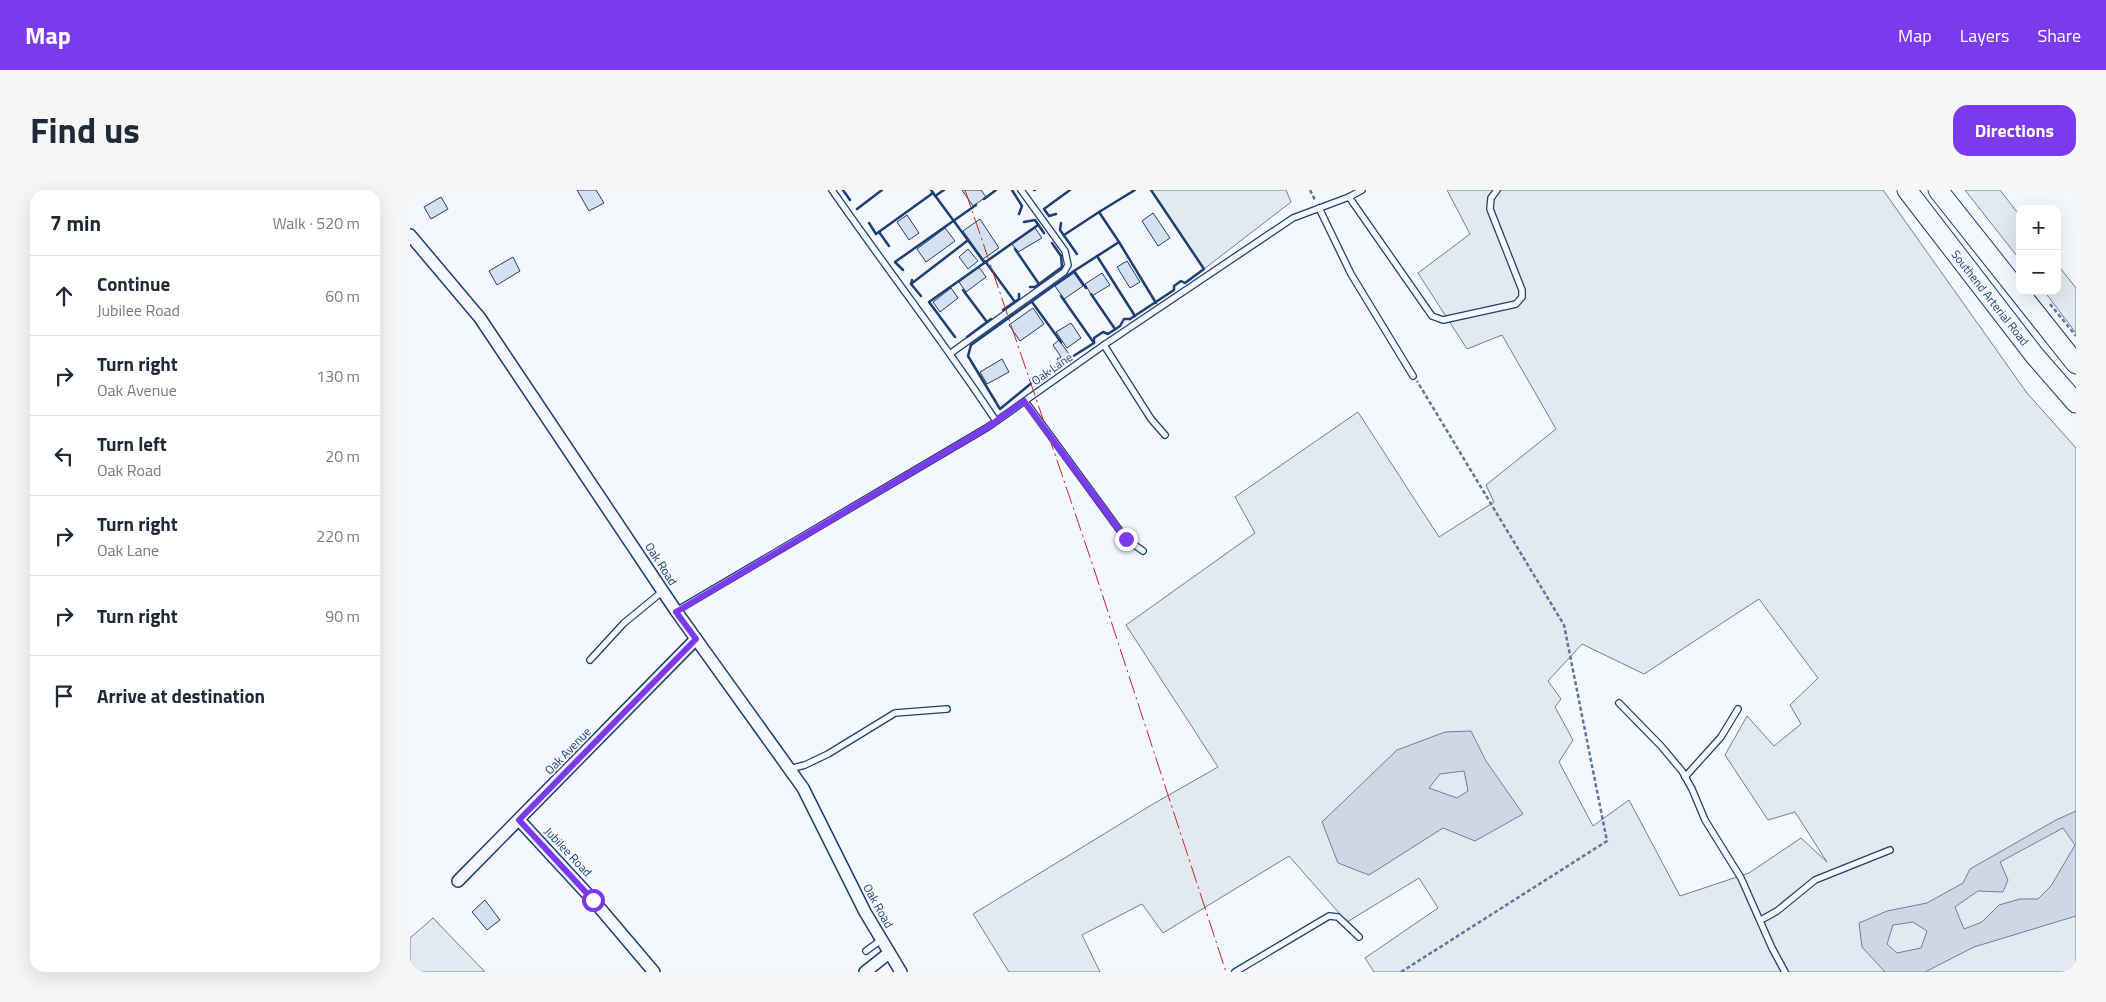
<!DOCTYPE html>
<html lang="en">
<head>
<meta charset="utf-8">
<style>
	:root { --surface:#fff; --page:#f6f6f7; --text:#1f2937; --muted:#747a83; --line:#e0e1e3; --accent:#7c3aed }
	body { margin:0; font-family:"Titillium Web",sans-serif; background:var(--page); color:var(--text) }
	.controls { position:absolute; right:15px; top:15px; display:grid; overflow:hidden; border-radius:10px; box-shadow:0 5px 20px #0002 }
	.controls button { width:45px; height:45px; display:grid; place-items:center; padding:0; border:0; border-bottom:1px solid var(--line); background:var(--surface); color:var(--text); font:25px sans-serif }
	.stop { position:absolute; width:15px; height:15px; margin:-11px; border:4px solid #7c3aed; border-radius:50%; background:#fff }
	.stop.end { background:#7c3aed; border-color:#fff; box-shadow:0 1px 5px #0008 }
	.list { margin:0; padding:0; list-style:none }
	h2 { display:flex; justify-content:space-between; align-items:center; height:65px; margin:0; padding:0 20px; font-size:21px }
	h2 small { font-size:16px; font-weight:400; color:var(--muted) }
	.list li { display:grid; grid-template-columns:32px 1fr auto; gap:15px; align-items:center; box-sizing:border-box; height:80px; padding:0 20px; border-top:1px solid var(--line) }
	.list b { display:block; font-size:19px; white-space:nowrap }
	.list p { margin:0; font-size:16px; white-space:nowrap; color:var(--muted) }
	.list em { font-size:16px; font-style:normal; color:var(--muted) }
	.icon { flex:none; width:28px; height:28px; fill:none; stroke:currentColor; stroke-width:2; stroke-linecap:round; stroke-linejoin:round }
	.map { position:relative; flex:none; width:1666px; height:782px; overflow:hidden; border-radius:15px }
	header { display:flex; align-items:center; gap:30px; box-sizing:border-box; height:70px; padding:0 25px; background:var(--accent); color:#fff }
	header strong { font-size:24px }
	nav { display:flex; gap:28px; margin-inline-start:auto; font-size:18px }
	.intro { display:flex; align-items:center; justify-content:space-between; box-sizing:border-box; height:120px; padding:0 30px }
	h1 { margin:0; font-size:35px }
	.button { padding:12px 22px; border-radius:15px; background:var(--accent); color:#fff; font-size:18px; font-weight:700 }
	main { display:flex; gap:30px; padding:0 30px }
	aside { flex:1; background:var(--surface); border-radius:15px; box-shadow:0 5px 20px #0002 }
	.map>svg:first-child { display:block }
	.green { fill:#e3e9f0; stroke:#687fa3; fill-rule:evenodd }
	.water { fill:#cfd7e4; stroke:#687fa3; fill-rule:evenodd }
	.building { fill:#d5e0f0; stroke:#1d3f73 }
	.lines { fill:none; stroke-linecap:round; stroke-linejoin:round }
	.service-casing { stroke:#1d3f73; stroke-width:8 }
	.minor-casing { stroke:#1d3f73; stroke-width:14 }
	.trunk-casing { stroke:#1d3f73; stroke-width:21 }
	.path { stroke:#5e769c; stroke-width:2.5; stroke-dasharray:4 2.5; stroke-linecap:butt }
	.service { stroke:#f4f7fb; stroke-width:5.5 }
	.minor { stroke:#f4f7fb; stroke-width:11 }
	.trunk { stroke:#f4f7fb; stroke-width:19 }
	.wall { stroke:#1d3f73; stroke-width:2.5 }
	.power { stroke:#c62828; stroke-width:1; stroke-dasharray:18 4 2.5 4; stroke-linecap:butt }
	.route { stroke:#7c3aed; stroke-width:6 }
	.labels { text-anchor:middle; stroke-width:4; stroke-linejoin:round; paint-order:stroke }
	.street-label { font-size:12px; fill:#1d3f73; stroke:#f4f7fb }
</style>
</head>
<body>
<header>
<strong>Map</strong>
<nav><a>Map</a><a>Layers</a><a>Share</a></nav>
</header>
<div class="intro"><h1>Find us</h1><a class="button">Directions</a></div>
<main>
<aside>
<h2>7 min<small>Walk · 520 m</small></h2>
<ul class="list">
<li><svg class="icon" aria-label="ahead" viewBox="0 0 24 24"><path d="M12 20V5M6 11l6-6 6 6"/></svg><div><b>Continue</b><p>Jubilee Road</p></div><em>60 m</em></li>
<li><svg class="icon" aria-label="right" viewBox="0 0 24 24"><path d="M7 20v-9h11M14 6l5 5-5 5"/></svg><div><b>Turn right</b><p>Oak Avenue</p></div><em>130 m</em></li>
<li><svg class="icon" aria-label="left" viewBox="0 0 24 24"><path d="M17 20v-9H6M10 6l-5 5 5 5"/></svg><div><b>Turn left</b><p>Oak Road</p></div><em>20 m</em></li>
<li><svg class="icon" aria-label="right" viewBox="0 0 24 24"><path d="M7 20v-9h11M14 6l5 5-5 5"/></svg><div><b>Turn right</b><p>Oak Lane</p></div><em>220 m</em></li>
<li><svg class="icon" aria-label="right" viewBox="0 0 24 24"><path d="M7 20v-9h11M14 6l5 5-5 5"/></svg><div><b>Turn right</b></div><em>90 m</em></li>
<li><svg class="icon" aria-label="arrive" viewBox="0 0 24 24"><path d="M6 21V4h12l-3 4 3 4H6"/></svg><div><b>Arrive at destination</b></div></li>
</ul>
</aside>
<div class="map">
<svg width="1666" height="782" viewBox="0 0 1666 782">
	<rect width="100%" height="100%" fill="#f4f7fb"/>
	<g class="green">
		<path d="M741,0H876L881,12L794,79Z"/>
		<path d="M1037,0H1473L1617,203L1666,258V782H964L955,768L1028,718L1009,688L937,732L879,666L753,743L732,714L672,745L690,782H599L563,724L743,614L808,577L716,435L845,343L825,307L948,222L1029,347L1084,312L1076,295L1146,239L1092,145L1057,159L1008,83L1060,44ZM1349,409L1408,488L1380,515L1391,534L1364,556L1337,526L1315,565L1358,630L1385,622L1417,672L1391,648L1339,683L1270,706L1219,610L1183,636L1149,572L1163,550L1145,517L1151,509L1138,491L1172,454L1234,484Z"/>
		<path d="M1555,0H1590L1610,26V70Z"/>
		<path d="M1647,74L1666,98V143L1634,101H1647Z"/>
		<path d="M23,728L75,782H0V748Z"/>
	</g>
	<g class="water">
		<path d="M1061,541L1076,571L1113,624L1065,651L1033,638L959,685L928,673L912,632L987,560L1035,542ZM1054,581L1058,601L1047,608L1019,598L1030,584Z"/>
		<path d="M1666,621V726L1564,757L1515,782H1475L1452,757L1449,733L1477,721L1517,713L1553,693L1560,679L1646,630ZM1653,638L1665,655L1641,696L1628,709H1610L1589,715L1572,732L1554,739L1545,717L1568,701L1593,702L1598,690L1590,672ZM1503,732L1517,741L1511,758L1487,763L1477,754L1483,735Z"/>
	</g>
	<g class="building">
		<path d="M167,0H186L194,13L179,21Z"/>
		<path d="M552,0H571L576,7L563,16Z"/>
		<path d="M31,7L38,19L21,29L14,17Z"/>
		<path d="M743,23L760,48L748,56L732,31Z"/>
		<path d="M497,25L509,43L499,50L487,32Z"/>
		<path d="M570,29L589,58L573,69L553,41Z"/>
		<path d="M535,38L545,51L516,72L507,59Z"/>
		<path d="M625,38L632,48L608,62L602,54Z"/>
		<path d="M558,59L568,71L558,79L549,67Z"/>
		<path d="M103,67L110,81L87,95L79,81Z"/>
		<path d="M717,71L730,92L720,98L707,77Z"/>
		<path d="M569,77L576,87L556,102L549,92Z"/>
		<path d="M664,83L673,96L654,109L645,96Z"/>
		<path d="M692,83L700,95L682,106L675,94Z"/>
		<path d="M541,98L548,108L530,122L523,112Z"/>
		<path d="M623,118L634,134L610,151L599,135Z"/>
		<path d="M661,133L671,148L657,158L646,142Z"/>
		<path d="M649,150L661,167L651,175L647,169L651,167L643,155Z"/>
		<path d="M592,169L599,182L577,194L570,182Z"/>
		<path d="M75,710L90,730L77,740L62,722Z"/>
	</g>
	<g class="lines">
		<g class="service-casing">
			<g id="service">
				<path d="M422,0C476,78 534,152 586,231"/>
				<path d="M939,7L1022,126L1033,130L1106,114L1112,107V100L1080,19L1081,8L1087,0"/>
				<path d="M909,18L941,84L1003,186"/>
				<path d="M694,155L741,229L755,245"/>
				<path d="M541,163L654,82L658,75L655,61L611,0"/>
				<path d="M615,211L716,349L733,361"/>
				<path d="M266,421L578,237L694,155L883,28L939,7L952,0"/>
				<path d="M180,470L214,433L253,401"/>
				<path d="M1209,513L1251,556L1272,581L1282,599L1295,630L1331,688L1362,758L1375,782"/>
				<path d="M379,579L395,575L418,564L485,523L537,519"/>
				<path d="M1275,587L1311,547L1328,519"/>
				<path d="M1351,730L1367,721L1405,690L1480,660"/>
				<path d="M456,761L471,750"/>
				<path d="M825,782L919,726L928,727L949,747"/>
			</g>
		</g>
		<g class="minor-casing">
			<g id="minor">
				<path d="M0,45L70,128L266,421L393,598L455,722L491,782"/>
				<path d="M109,630L183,710L244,782"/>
				<path d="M48,691L286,449"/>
				<path d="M455,782L479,763"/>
			</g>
		</g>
		<g class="trunk-casing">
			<g id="trunk">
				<path d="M1497,0L1625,166L1666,213"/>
				<path d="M1528,0L1666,174"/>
			</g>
		</g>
		<g class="path">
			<path d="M900,0L905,10"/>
			<path d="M1640,114L1666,146"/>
			<path d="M991,782L1197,651L1154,435L1007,191"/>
		</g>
		<use href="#service" class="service"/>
		<use href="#minor" class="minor"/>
		<use href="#trunk" class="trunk"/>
		<g class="wall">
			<path d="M433,0L440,10"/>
			<path d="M521,0L574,72"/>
			<path d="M602,0L612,16L609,24"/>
			<path d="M624,0H625"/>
			<path d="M725,0L689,22L709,52L664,81L561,155L558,166L590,219L624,191L684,153V148L693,142L698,144L710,136L714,129H720L764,100V96L771,91L775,93L794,79L741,0"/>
			<path d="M525,6L534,0"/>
			<path d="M574,9L586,0"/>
			<path d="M447,19L472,0"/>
			<path d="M646,24L639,26L634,19L660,0"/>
			<path d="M614,32L625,30L634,43"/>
			<path d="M459,33L466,44L523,3"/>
			<path d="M651,33L650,40L667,64"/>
			<path d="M469,42L479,56"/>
			<path d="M654,45L689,22"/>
			<path d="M709,52L746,113"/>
			<path d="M605,59L629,94"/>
			<path d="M687,66L725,126"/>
			<path d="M575,71L605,112"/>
			<path d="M493,80L485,72L566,15"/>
			<path d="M664,81L676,98"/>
			<path d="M502,90L501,94L511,106"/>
			<path d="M501,94L557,51"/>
			<path d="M620,97H625L652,77L651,66L642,53"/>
			<path d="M553,100L577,132"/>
			<path d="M681,104L705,139"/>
			<path d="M651,106L684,153"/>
			<path d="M622,112L651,152"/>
			<path d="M593,120L609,109V104"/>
			<path d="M545,147L519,112L628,35"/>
			<path d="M557,147L581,129"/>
		</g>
		<path class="power" d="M555,0L682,373L816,782"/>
	</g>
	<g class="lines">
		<path class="route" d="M183,710L109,630L286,449L266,422L578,237L614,211L716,349"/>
	</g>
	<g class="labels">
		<g class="street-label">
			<text transform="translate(1580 108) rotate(52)" y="4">Southend Arterial Road</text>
			<text transform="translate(642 179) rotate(-35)" y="4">Oak Lane</text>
			<text transform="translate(251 374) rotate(57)" y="4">Oak Road</text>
			<text transform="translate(158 561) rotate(-46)" y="4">Oak Avenue</text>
			<text transform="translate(158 662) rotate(47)" y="4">Jubilee Road</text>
			<text transform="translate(468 716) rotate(61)" y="4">Oak Road</text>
		</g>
	</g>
</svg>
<div class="controls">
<button>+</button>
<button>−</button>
</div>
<div class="stop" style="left:183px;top:710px"></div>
<div class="stop end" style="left:716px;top:349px"></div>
</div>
</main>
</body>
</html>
